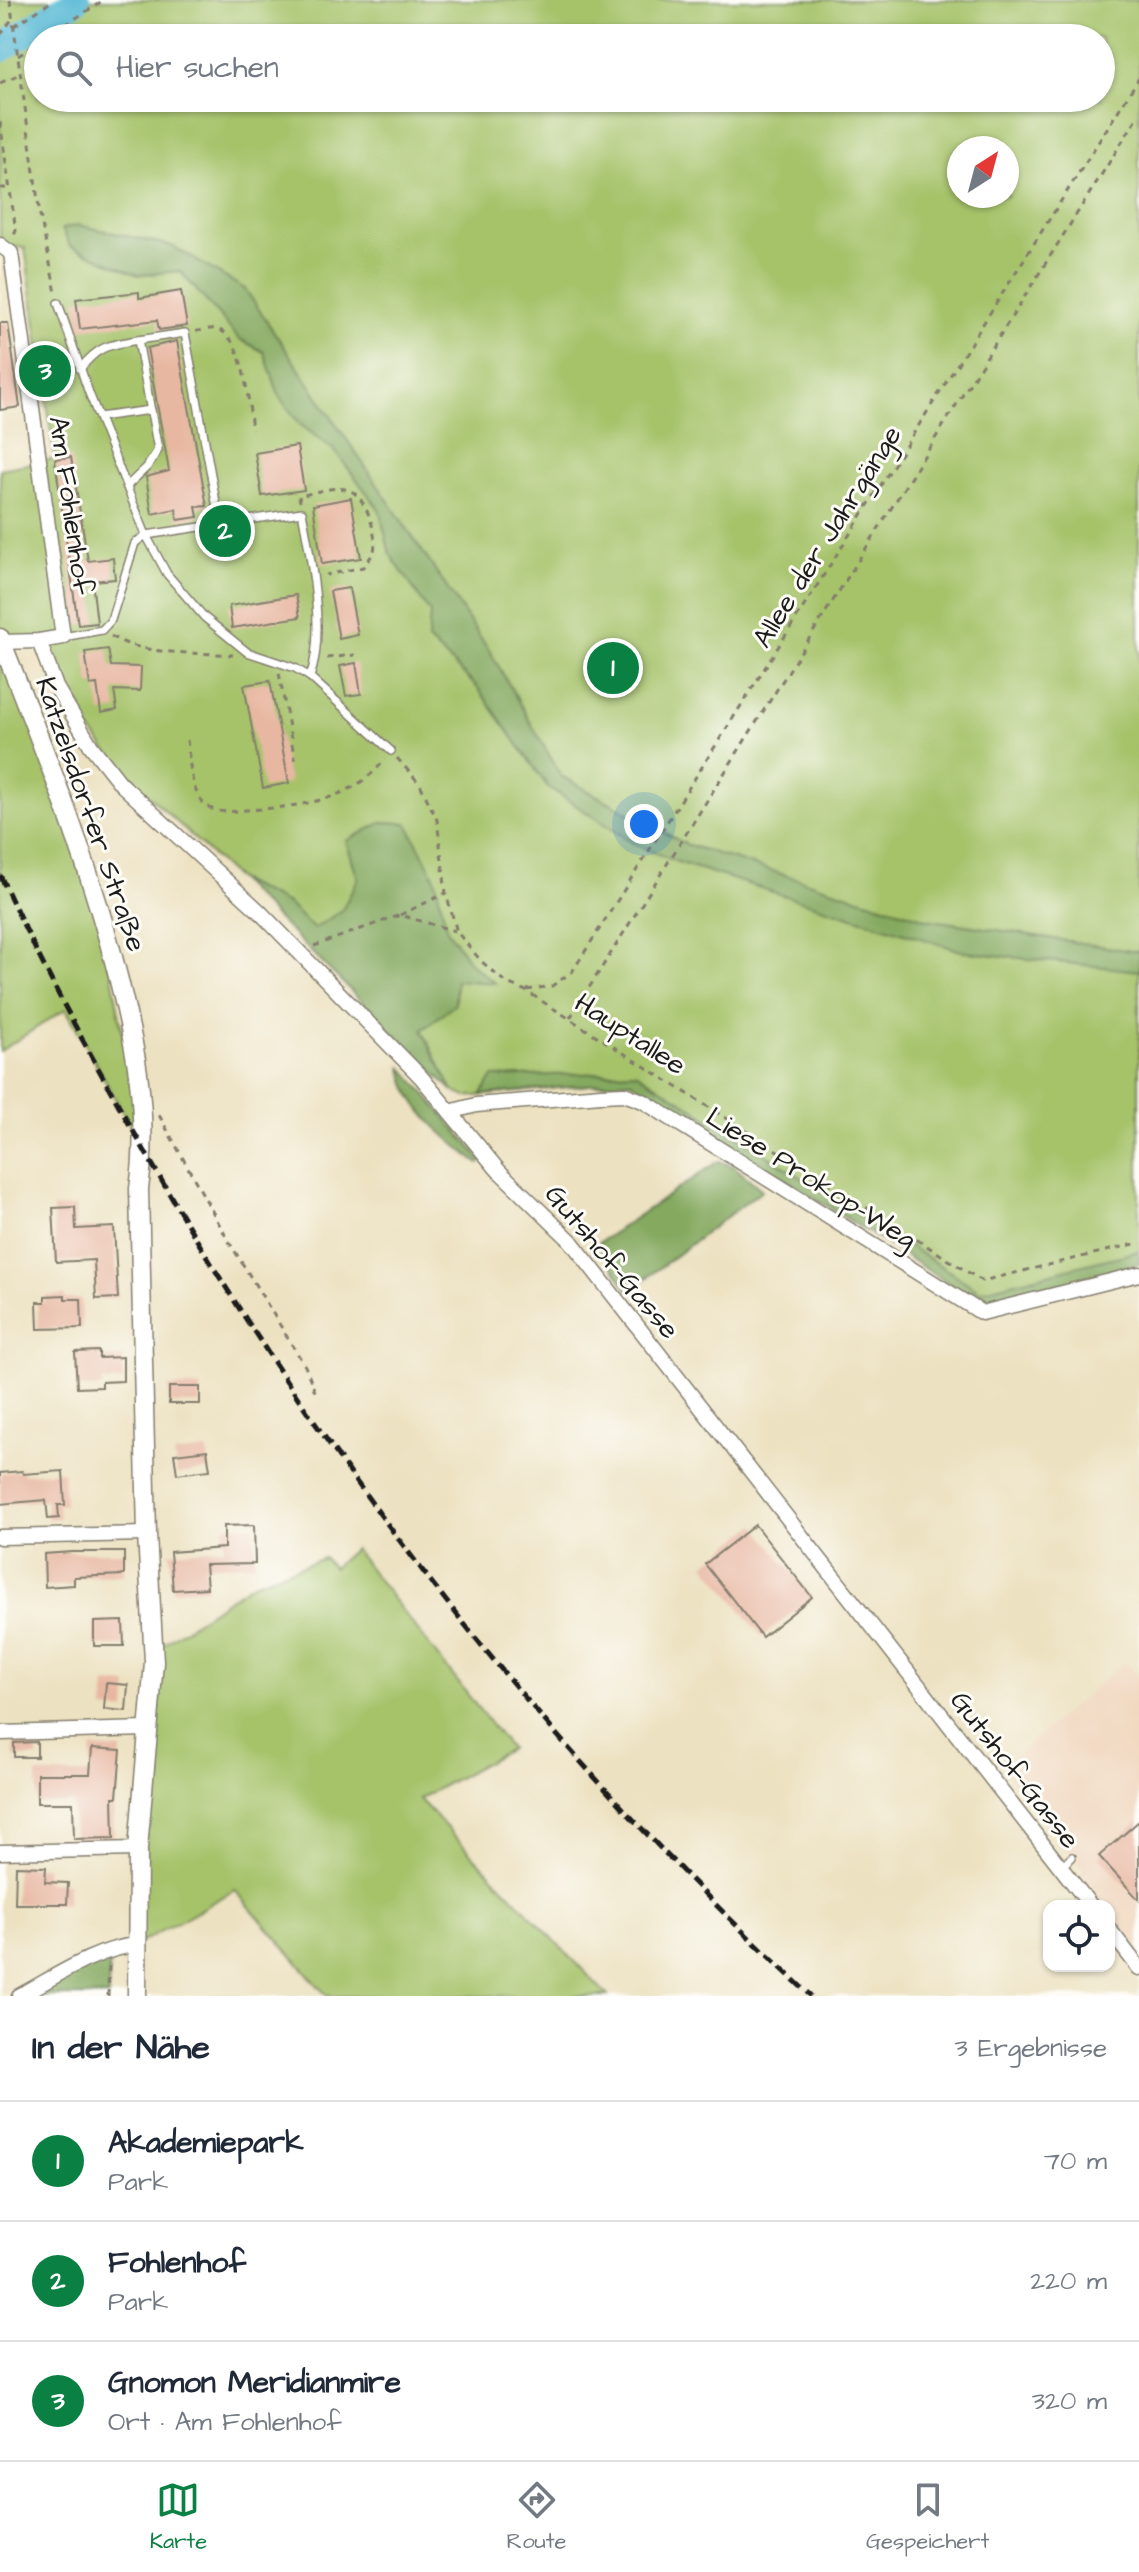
<!DOCTYPE html>
<html lang="de">
<head>
<meta charset="utf-8">
<style>
	:root { --surface:#fff; --page:#f6f6f7; --text:#1f2937; --muted:#747a83; --line:#e0e1e3; --accent:#0b8043 }
	body { margin:0; font-family:"Architects Daughter",sans-serif; background:var(--page); color:var(--text) }
	.controls { position:absolute; right:24px; bottom:24px; display:grid; overflow:hidden; border-radius:16px; box-shadow:0 2px 6px #0004 }
	.controls button { width:72px; height:72px; display:grid; place-items:center; padding:0; border:0; border-bottom:2px solid var(--line); background:var(--surface); color:var(--text); font:40px sans-serif }
	.compass { position:absolute; left:947px; top:136px; width:72px; height:72px; border-radius:50%; background:var(--surface); box-shadow:0 2px 6px #0004; rotate:36deg }
	.you { position:absolute; left:644px; top:824px; width:28px; height:28px; margin:-20px; border:6px solid #fff; border-radius:50%; background:#1a73e8; box-shadow:0 0 0 12px #1a73e833 }
	.badge { display:grid; place-items:center; width:52px; height:52px; border-radius:50%; background:var(--accent); color:#fff; font-size:26px; font-weight:700 }
	.pin { position:absolute; translate:-50% -50%; border:4px solid #fff; box-shadow:0 2px 8px #0006 }
	.list { margin:0; padding:0; list-style:none }
	h2 { display:flex; justify-content:space-between; align-items:center; height:104px; margin:0; padding:0 32px; font-size:34px }
	h2 small { font-size:26px; font-weight:400; color:var(--muted) }
	.list li { display:grid; grid-template-columns:52px 1fr auto; gap:24px; align-items:center; box-sizing:border-box; height:120px; padding:0 32px; border-top:2px solid var(--line) }
	.list b { display:block; font-size:30px; white-space:nowrap }
	.list p { margin:0; font-size:26px; white-space:nowrap; color:var(--muted) }
	.list em { font-size:26px; font-style:normal; color:var(--muted) }
	.icon { flex:none; width:44px; height:44px; fill:none; stroke:currentColor; stroke-width:2; stroke-linecap:round; stroke-linejoin:round }
	.map { position:relative; flex:none; width:1139px; height:1996px; overflow:hidden }
	.search { position:absolute; background:var(--surface); box-shadow:0 2px 6px #0004; left:24px; right:24px; top:24px; height:88px; display:flex; align-items:center; gap:20px; box-sizing:border-box; padding:0 28px; border-radius:44px; color:var(--muted); font-size:30px }
	.sheet { height:464px; background:var(--surface) }
	nav { display:flex; justify-content:space-around; align-items:center; box-sizing:border-box; height:112px; border-top:2px solid var(--line); background:var(--surface); font-size:22px; color:var(--muted) }
	nav a { display:grid; justify-items:center; gap:4px }
	nav .on { color:var(--accent) }
	.map>svg:first-child { display:block }
	.built { fill:#f0d5bc }
	.green { fill:#a6c36a; stroke:#617043; stroke-width:2; fill-rule:evenodd }
	.forest { fill:#84a95e; stroke:#50623d; stroke-width:2 }
	.lines { fill:none; stroke-linecap:round; stroke-linejoin:round }
	.river { stroke:#56b9d5; stroke-width:28 }
	.building { fill:#e8b7a2 }
	.service-casing { stroke:#847e6e; stroke-width:10 }
	.minor-casing { stroke:#847e6e; stroke-width:17 }
	.tertiary-casing { stroke:#847e6e; stroke-width:21 }
	.path { stroke:#847e6e; stroke-width:3; stroke-dasharray:6 6; stroke-linecap:butt }
	.service { stroke:#fff; stroke-width:7 }
	.minor { stroke:#fff; stroke-width:14 }
	.tertiary { stroke:#fff; stroke-width:18 }
	.rail { stroke:#1c1c1c; stroke-width:5; stroke-dasharray:12 6; stroke-linecap:butt }
	.labels { text-anchor:middle; stroke-width:6; stroke-linejoin:round; paint-order:stroke }
	.street-label { font-size:28px; fill:#1c1c1c; stroke:#fdfcf7 }
</style>
</head>
<body>
<div class="map">
<svg width="1139" height="1996" viewBox="0 0 1139 1996">
	<rect width="100%" height="100%" fill="#fdfcf7"/>
	<filter id="ink" filterUnits="userSpaceOnUse"><feTurbulence type="fractalNoise" baseFrequency=".0125" numOctaves="2"/><feDisplacementMap in="SourceGraphic" scale="16" xChannelSelector="R" yChannelSelector="G"/><feConvolveMatrix kernelMatrix="1 2 1 2 8 2 1 2 1" color-interpolation-filters="sRGB"/></filter>
	<filter id="wash" filterUnits="userSpaceOnUse"><feTurbulence type="fractalNoise" baseFrequency=".006" numOctaves="4" result="noise"/><feDisplacementMap in="SourceGraphic" scale="32" xChannelSelector="R" yChannelSelector="G"/><feGaussianBlur stdDeviation="1.8" result="paint"/><feColorMatrix in="noise" values="0 0 0 0 0 0 0 0 0 0 0 0 0 0 0 0 0 1.4 0 .05"/><feComposite in="paint" operator="in"/></filter>
	<g filter="url(#wash)">
		<rect width="100%" height="100%" fill="#ece1c0"/>
		<path class="built" d="M1124,1662L1139,1676V1944L1135,1947L1109,1915V1906H1101L1081,1881L1082,1869L1002,1768Z"/>
		<g class="green">
			<path d="M0,0H1139V1264L981,1304L631,1081L466,1097L453,1091L238,880L122,770L56,687L38,641L2,642L99,903L144,1151L66,1009L0,1051V469L55,459L25,248L0,245ZM38,38H1101V98H38ZM959,148H1007V196H959Z"/>
			<path d="M354,1549L510,1749L419,1799L608,1996H327L235,1890L136,1945L154,1650L253,1583L324,1558L333,1568Z"/>
		</g>
		<g class="forest">
			<path d="M78,225L172,246L245,289L491,653L561,776L685,844L927,919L1139,952V971L965,952L677,862L633,843L548,787L477,687L428,640L430,613L390,554L379,509L334,450L301,425L280,398L264,352L239,339L180,271L138,275L70,246L62,229Z"/>
			<path d="M383,822L407,823L435,878L447,929L469,962L495,983L456,980L455,1004L422,1030L453,1091L238,880L288,904L314,929L342,910L358,879L346,841Z"/>
			<path d="M402,1067L483,1161L479,1164C448,1138 407,1110 402,1067Z"/>
			<path d="M636,1072L980,1291L1139,1251V1264L981,1304L631,1081L481,1095L493,1077Z"/>
			<path d="M719,1161L735,1167L762,1190L629,1291L597,1244Z"/>
			<path d="M122,1946L109,1967L108,1996H19Z"/>
		</g>
		<g class="lines">
			<path class="river" d="M0,49L76,0"/>
		</g>
		<g id="blocks">
			<g class="building">
				<path d="M181,291L187,326L159,330L157,320L80,329L76,299L139,292V298Z"/>
				<path d="M0,323H8L20,407L0,410Z"/>
				<path d="M177,341L207,506L196,507L198,517L178,520L176,509L152,514L146,477L169,471L147,348Z"/>
				<path d="M297,446L304,490L262,496L255,453Z"/>
				<path d="M71,457L88,561L113,558L115,579L92,581L97,623L78,625L55,459Z"/>
				<path d="M351,498L361,558L322,564L313,505Z"/>
				<path d="M349,588L358,635L339,639L330,591Z"/>
				<path d="M296,595L300,617L232,628L229,606Z"/>
				<path d="M108,649L111,666L141,667L140,691L114,690L117,710L101,713L97,684L90,685L85,652Z"/>
				<path d="M356,663L361,694L346,696L340,666Z"/>
				<path d="M270,681L289,783L263,788L244,685Z"/>
				<path d="M75,1207L76,1229L114,1227L118,1298L96,1299L94,1260L56,1262L53,1208Z"/>
				<path d="M65,1295V1299H81L82,1328L38,1329L37,1302H45V1296Z"/>
				<path d="M99,1351V1358L123,1357V1381L102,1382V1387L77,1388L75,1352Z"/>
				<rect x="169" y="1387" width="31" height="17"/>
				<path d="M207,1450L210,1470L177,1474L174,1454Z"/>
				<path d="M22,1471L23,1474L63,1471L65,1505H58L59,1518L48,1519L46,1500L0,1504V1473Z"/>
				<path d="M254,1525L255,1564L205,1565L207,1588L173,1590L170,1552L224,1548V1526Z"/>
				<path d="M755,1525L812,1597L762,1637L705,1564Z"/>
				<path d="M72,1552H124V1575L74,1577V1585L45,1587L44,1554Z"/>
				<path d="M123,1621L124,1646H94V1622Z"/>
				<path d="M106,1683L128,1685L126,1711L104,1709Z"/>
				<path d="M37,1742V1757H14V1743Z"/>
				<path d="M92,1748L121,1750L117,1797H113L114,1838L74,1839L73,1803H37V1774H90Z"/>
				<path d="M1139,1821V1900L1099,1856Z"/>
				<path d="M16,1866L46,1867L45,1882L68,1883L67,1904H15Z"/>
			</g>
		</g>
	</g>
	<g filter="url(#ink)">
		<use href="#blocks" fill-opacity="0" stroke="#847e6e" stroke-width="2"/>
		<g class="lines">
			<g class="service-casing">
				<g id="service">
					<path d="M58,303L89,393L146,535L167,574L204,617L247,652L295,668L310,677L391,751"/>
					<path d="M138,340L185,333L220,524"/>
					<path d="M80,369C99,345 109,345 138,340L158,450L147,467L127,486"/>
					<path d="M99,417L151,410"/>
					<path d="M63,637L102,630L111,620L135,543L146,535L302,512C311,558 326,632 310,677"/>
					<path d="M1061,1868L1072,1857"/>
				</g>
			</g>
			<g class="minor-casing">
				<g id="minor">
					<path d="M0,245L11,253L63,637L39,641L1,642"/>
					<path d="M39,641L56,687L91,746L121,784L259,911L421,1077L498,1170L570,1240L1091,1906"/>
					<path d="M450,1112L476,1105L601,1095L624,1094L643,1101L982,1313L1139,1274"/>
					<path d="M0,1537L147,1534"/>
					<path d="M0,1733L148,1729"/>
					<path d="M0,1852L138,1849"/>
					<path d="M1109,1929L1139,1968"/>
					<path d="M19,1996C55,1977 95,1949 136,1945"/>
				</g>
			</g>
			<g class="tertiary-casing">
				<path id="tertiary" d="M0,638C42,744 85,850 114,961C134,1037 150,1111 139,1189L147,1534L154,1662L138,1849L137,1996"/>
			</g>
			<g class="path">
				<path d="M10,0L40,215L56,293"/>
				<path d="M14,26L54,0"/>
				<path d="M0,35L13,18"/>
				<path d="M45,38L104,0"/>
				<path d="M18,56L38,43"/>
				<path d="M0,83L20,74"/>
				<path d="M0,122L16,231L13,237"/>
				<path d="M0,188H10"/>
				<path d="M196,331C202,331 210,328 215,329C244,332 249,406 252,430"/>
				<path d="M300,502L299,496C315,493 333,485 349,490C366,496 378,535 374,551C372,556 366,563 363,567L326,575"/>
				<path d="M111,636C142,656 197,652 233,655"/>
				<path d="M327,658L355,655"/>
				<path d="M279,673L295,760"/>
				<path d="M187,740C190,760 190,798 210,808C220,814 235,811 246,810C296,807 353,802 385,759"/>
				<path d="M397,758L420,784L437,820L446,893L457,932L481,961L505,982L526,991L982,1281L1139,1243"/>
				<path d="M400,915L446,893"/>
				<path d="M314,946L400,915L455,931"/>
				<path d="M527,990L552,986L572,972L1139,78"/>
				<path d="M570,1018L1139,115"/>
				<path d="M159,1115L228,1240L305,1366L316,1394"/>
				<path d="M108,1996L109,1966"/>
			</g>
			<use href="#service" class="service"/>
			<use href="#minor" class="minor"/>
			<use href="#tertiary" class="tertiary"/>
			<path class="rail" d="M0,875C43,969 92,1059 143,1148C322,1464 544,1750 811,1996"/>
		</g>
	</g>
	<g class="labels">
		<g class="street-label">
			<text transform="translate(72 505) rotate(82)" y="10">Am Fohlenhof</text>
			<text transform="translate(826 536) rotate(-58)" y="10">Allee der Jahrgänge</text>
			<text transform="translate(92 814) rotate(71)" y="10">Katzelsdorfer Straße</text>
			<text transform="translate(631 1033) rotate(33)" y="10">Hauptallee</text>
			<text transform="translate(812 1177) rotate(32)" y="10">Liese Prokop-Weg</text>
			<text transform="translate(613 1261) rotate(50)" y="10">Gutshof-Gasse</text>
			<text transform="translate(1016 1769) rotate(52)" y="10">Gutshof-Gasse</text>
		</g>
	</g>
</svg>
<div class="controls">
<button><svg class="icon" aria-label="locate" viewBox="0 0 24 24"><circle cx="12" cy="12" r="6"/><path d="M12 2v4M12 18v4M2 12h4M18 12h4"/></svg></button>
</div>
<svg class="compass" viewBox="-18 -18 36 36"><path d="M0-13l5 13h-10z" fill="#e53935"/><path d="M0 13l5-13h-10z" fill="#747a83"/></svg>
<div class="you"></div>
<div class="pin badge" style="left:613px;top:668px">1</div>
<div class="pin badge" style="left:225px;top:531px">2</div>
<div class="pin badge" style="left:45px;top:371px">3</div>
<div class="search"><svg class="icon" aria-label="search" viewBox="0 0 24 24"><circle cx="10" cy="10" r="6"/><path d="M15 15l6 6"/></svg>Hier suchen</div>
</div>
<section class="sheet">
<h2>In der Nähe<small>3 Ergebnisse</small></h2>
<ul class="list">
<li><span class="badge">1</span><div><b>Akademiepark</b><p>Park</p></div><em>70 m</em></li>
<li><span class="badge">2</span><div><b>Fohlenhof</b><p>Park</p></div><em>220 m</em></li>
<li><span class="badge">3</span><div><b>Gnomon Meridianmire</b><p>Ort · Am Fohlenhof</p></div><em>320 m</em></li>
</ul>
</section>
<nav>
<a class="on"><svg class="icon" aria-label="map" viewBox="0 0 24 24"><path d="M3 6l6-2 6 2 6-2v14l-6 2-6-2-6 2zM9 4v14M15 6v14"/></svg>Karte</a>
<a><svg class="icon" aria-label="directions" viewBox="0 0 24 24"><path d="M12 3l9 9-9 9-9-9zM9 14v-3h6M13 9l2 2-2 2"/></svg>Route</a>
<a><svg class="icon" aria-label="saved" viewBox="0 0 24 24"><path d="M7 4h10v16l-5-4-5 4z"/></svg>Gespeichert</a>
</nav>
</body>
</html>
